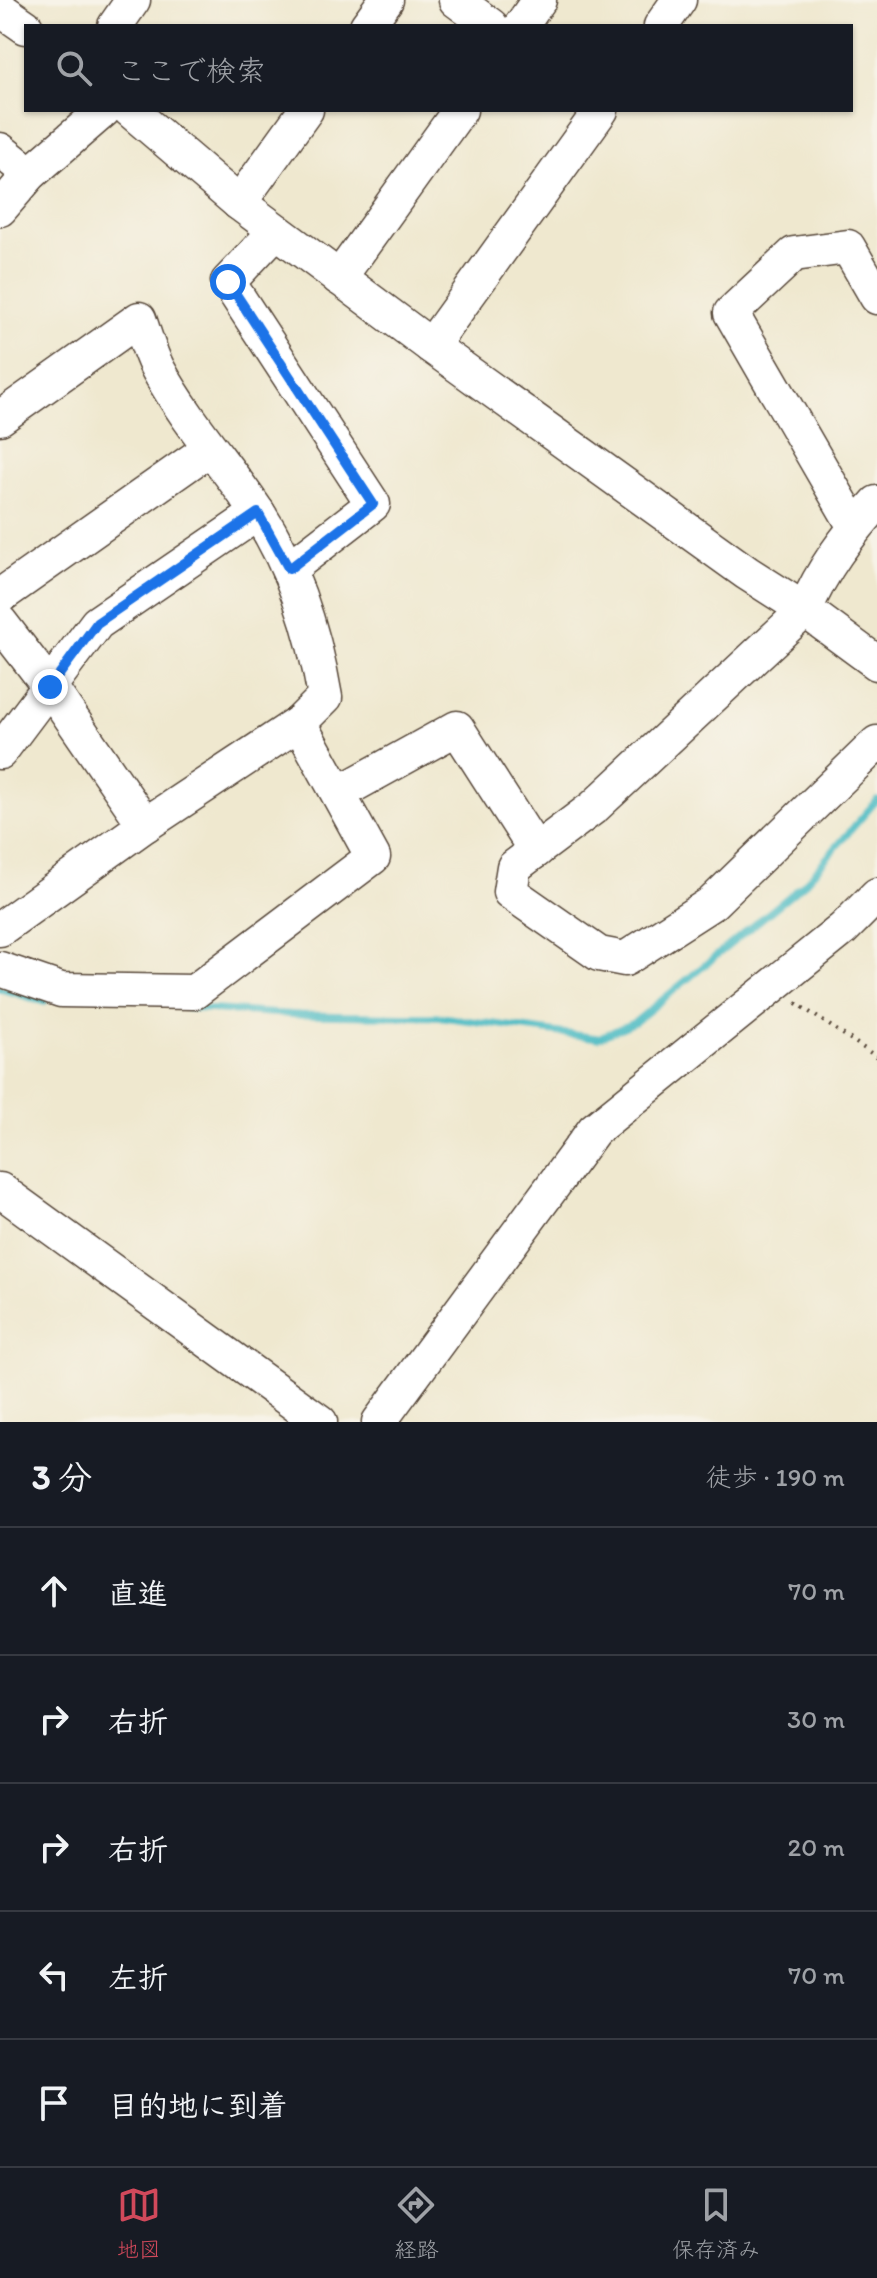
<!DOCTYPE html>
<html lang="ja">
<head>
<meta charset="utf-8">
<style>
	:root { --surface:#171b24; --page:#20242c; --text:#f1f3f6; --muted:#9ea1a6; --line:#363941; --accent:#d1495b }
	body { margin:0; font-family:Itim,"Klee One",sans-serif; background:var(--page); color:var(--text) }
	.stop { position:absolute; width:24px; height:24px; margin:-18px; border:6px solid #1a73e8; border-radius:50%; background:#fff }
	.stop.end { background:#1a73e8; border-color:#fff; box-shadow:0 2px 8px #0008 }
	.list { margin:0; padding:0; list-style:none }
	h2 { display:flex; justify-content:space-between; align-items:center; height:104px; margin:0; padding:0 32px; font-size:34px }
	h2 small { font-size:26px; font-weight:400; color:var(--muted) }
	.list li { display:grid; grid-template-columns:52px 1fr auto; gap:24px; align-items:center; box-sizing:border-box; height:128px; padding:0 32px; border-top:2px solid var(--line) }
	.list b { display:block; font-size:30px; white-space:nowrap }
	.list em { font-size:26px; font-style:normal; color:var(--muted) }
	.icon { flex:none; width:44px; height:44px; fill:none; stroke:currentColor; stroke-width:2; stroke-linecap:round; stroke-linejoin:round }
	.map { position:relative; flex:none; width:877px; height:1422px; overflow:hidden }
	.search { position:absolute; background:var(--surface); box-shadow:0 2px 6px #0004; left:24px; right:24px; top:24px; height:88px; display:flex; align-items:center; gap:20px; box-sizing:border-box; padding:0 28px; border-radius:0px; color:var(--muted); font-size:30px }
	.sheet { height:744px; background:var(--surface) }
	nav { display:flex; justify-content:space-around; align-items:center; box-sizing:border-box; height:112px; border-top:2px solid var(--line); background:var(--surface); font-size:22px; color:var(--muted) }
	nav a { display:grid; justify-items:center; gap:4px }
	nav .on { color:var(--accent) }
	.map>svg:first-child { display:block }
	.lines { fill:none; stroke-linecap:round; stroke-linejoin:round }
	.stream { stroke:#4dbcc4; stroke-width:7 }
	.minor-casing { stroke:#564639; stroke-width:37 }
	.path { stroke:#564639; stroke-width:4; stroke-dasharray:2 6; stroke-linecap:butt }
	.minor { stroke:#fff; stroke-width:34 }
	.route { stroke:#1a73e8; stroke-width:10 }
</style>
</head>
<body>
<div class="map">
<svg width="877" height="1422" viewBox="0 0 877 1422">
	<rect width="100%" height="100%" fill="#f7f3e8"/>
	<filter id="ink" filterUnits="userSpaceOnUse"><feTurbulence type="fractalNoise" baseFrequency=".0125" numOctaves="2"/><feDisplacementMap in="SourceGraphic" scale="16" xChannelSelector="R" yChannelSelector="G"/><feConvolveMatrix kernelMatrix="1 2 1 2 8 2 1 2 1" color-interpolation-filters="sRGB"/></filter>
	<filter id="wash" filterUnits="userSpaceOnUse"><feTurbulence type="fractalNoise" baseFrequency=".006" numOctaves="4" result="noise"/><feDisplacementMap in="SourceGraphic" scale="32" xChannelSelector="R" yChannelSelector="G"/><feGaussianBlur stdDeviation="1.8" result="paint"/><feColorMatrix in="noise" values="0 0 0 0 0 0 0 0 0 0 0 0 0 0 0 0 0 1.4 0 .05"/><feComposite in="paint" operator="in"/></filter>
	<g filter="url(#wash)">
		<rect width="100%" height="100%" fill="#efe8cf"/>
		<g class="lines">
			<g class="stream">
				<path d="M0,989L44,1002"/>
				<path d="M188,1008L300,1015L442,1017L598,1038L635,1022L803,885L877,800"/>
			</g>
		</g>
	</g>
	<g filter="url(#ink)">
		<g class="lines">
			<g class="minor-casing">
				<g id="minor">
					<path d="M456,0L491,26"/>
					<path d="M0,9L26,27"/>
					<path d="M115,26L133,0"/>
					<path d="M367,26L386,0"/>
					<path d="M521,26L539,0"/>
					<path d="M661,26L679,0"/>
					<path d="M130,110L239,203L431,346L747,573L805,610L877,663"/>
					<path d="M0,150L30,174"/>
					<path d="M239,203L306,110"/>
					<path d="M0,209L30,174L104,110"/>
					<path d="M276,231L228,282L373,504L289,569"/>
					<path d="M339,278L460,110"/>
					<path d="M431,346L601,110"/>
					<path d="M0,418L139,319C145,336 150,355 159,371C187,422 226,465 258,513C294,568 314,632 325,697L299,723L145,825L0,929"/>
					<path d="M877,503C847,536 822,569 805,610L594,807L514,867L510,892L599,954L625,959L712,903L877,743"/>
					<path d="M855,527L731,313L794,254L848,247L877,297"/>
					<path d="M0,596L209,449"/>
					<path d="M0,622L50,687L145,825"/>
					<path d="M0,752L97,623L258,513"/>
					<path d="M339,793L457,728L536,851"/>
					<path d="M0,969L61,990L194,992L373,857L299,723"/>
					<path d="M0,1190L320,1422"/>
					<path d="M379,1422L594,1130L843,929L877,895"/>
				</g>
			</g>
			<path class="path" d="M796,1003L877,1057"/>
			<use href="#minor" class="minor"/>
		</g>
	</g>
	<g class="lines" filter="url(#ink)">
		<path class="route" d="M50,687L97,623L258,513L289,569L373,504L228,282"/>
	</g>
</svg>
<div class="stop" style="left:228px;top:282px"></div>
<div class="stop end" style="left:50px;top:687px"></div>
<div class="search"><svg class="icon" aria-label="search" viewBox="0 0 24 24"><circle cx="10" cy="10" r="6"/><path d="M15 15l6 6"/></svg>ここで検索</div>
</div>
<section class="sheet">
<h2>3 分<small>徒歩 · 190 m</small></h2>
<ul class="list">
<li><svg class="icon" aria-label="ahead" viewBox="0 0 24 24"><path d="M12 20V5M6 11l6-6 6 6"/></svg><div><b>直進</b></div><em>70 m</em></li>
<li><svg class="icon" aria-label="right" viewBox="0 0 24 24"><path d="M7 20v-9h11M14 6l5 5-5 5"/></svg><div><b>右折</b></div><em>30 m</em></li>
<li><svg class="icon" aria-label="right" viewBox="0 0 24 24"><path d="M7 20v-9h11M14 6l5 5-5 5"/></svg><div><b>右折</b></div><em>20 m</em></li>
<li><svg class="icon" aria-label="left" viewBox="0 0 24 24"><path d="M17 20v-9H6M10 6l-5 5 5 5"/></svg><div><b>左折</b></div><em>70 m</em></li>
<li><svg class="icon" aria-label="arrive" viewBox="0 0 24 24"><path d="M6 21V4h12l-3 4 3 4H6"/></svg><div><b>目的地に到着</b></div></li>
</ul>
</section>
<nav>
<a class="on"><svg class="icon" aria-label="map" viewBox="0 0 24 24"><path d="M3 6l6-2 6 2 6-2v14l-6 2-6-2-6 2zM9 4v14M15 6v14"/></svg>地図</a>
<a><svg class="icon" aria-label="directions" viewBox="0 0 24 24"><path d="M12 3l9 9-9 9-9-9zM9 14v-3h6M13 9l2 2-2 2"/></svg>経路</a>
<a><svg class="icon" aria-label="saved" viewBox="0 0 24 24"><path d="M7 4h10v16l-5-4-5 4z"/></svg>保存済み</a>
</nav>
</body>
</html>
